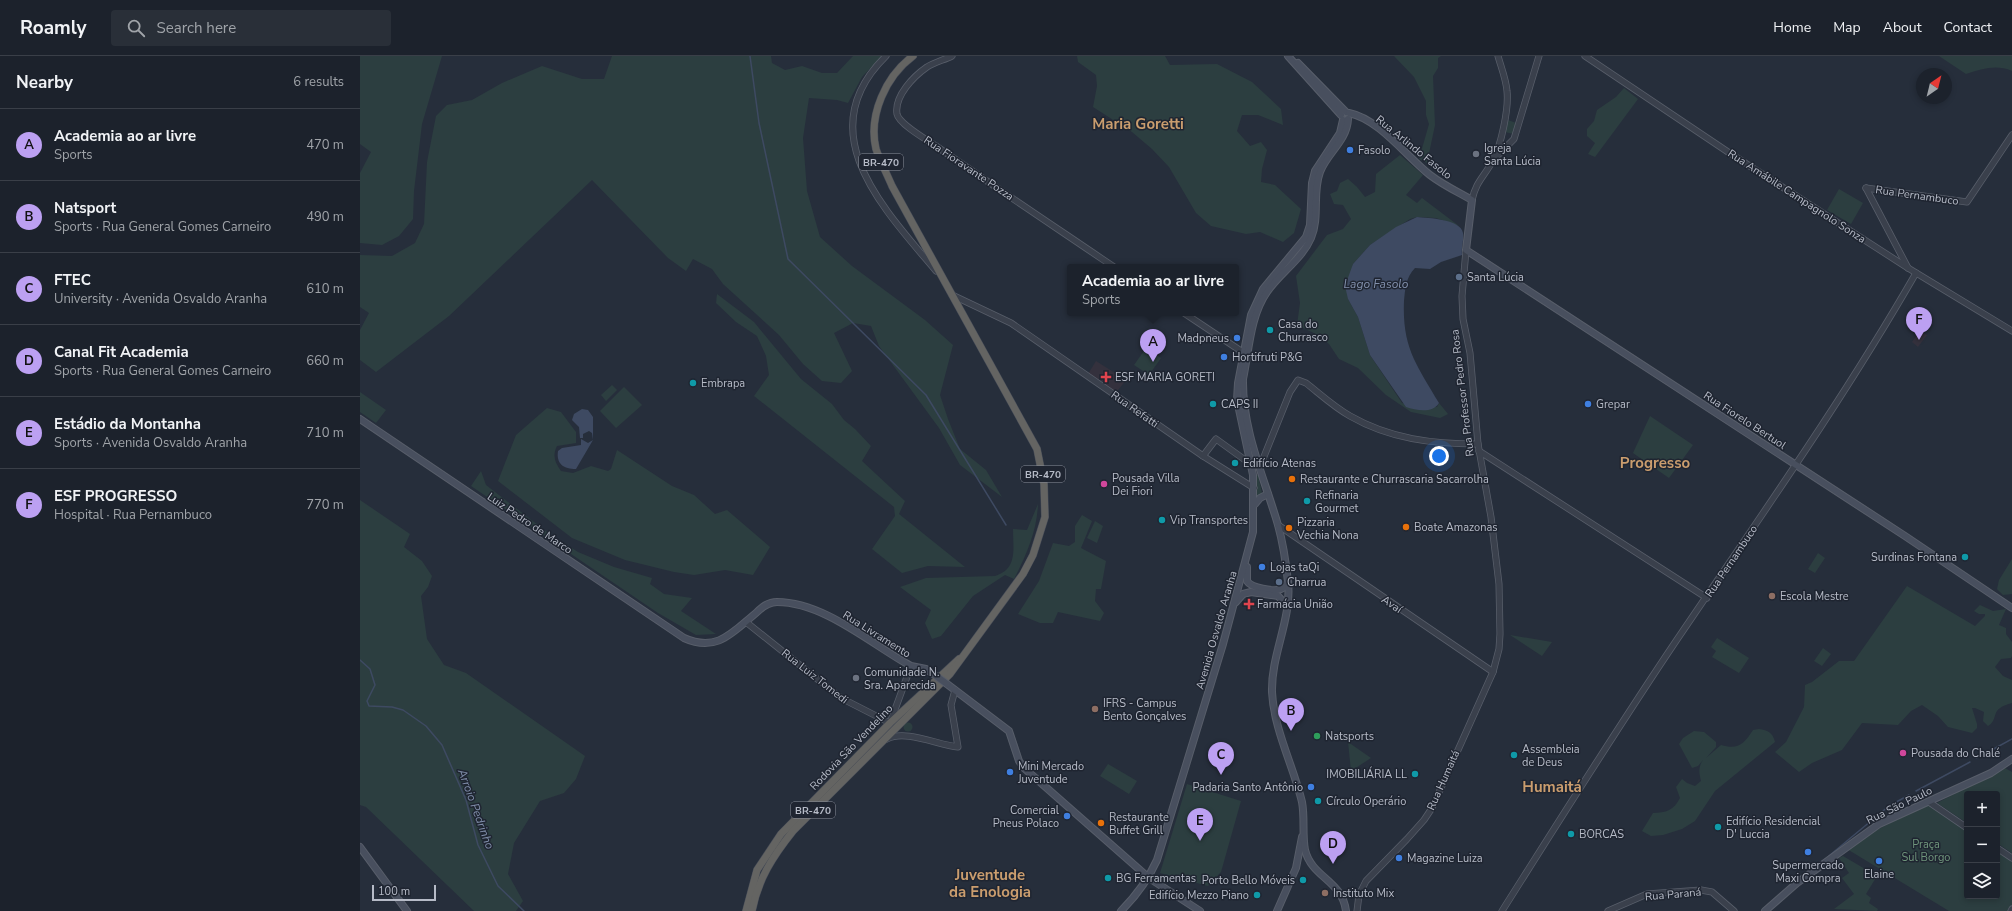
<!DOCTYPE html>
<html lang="en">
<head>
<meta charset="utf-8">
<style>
	:root { --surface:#1c222c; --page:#292f38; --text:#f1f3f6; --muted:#a0a4a9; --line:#3a3f48; --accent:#bca0f2 }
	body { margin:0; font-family:"Nunito Sans",sans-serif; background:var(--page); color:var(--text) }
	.controls { position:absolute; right:12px; bottom:12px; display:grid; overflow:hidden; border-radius:4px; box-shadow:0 2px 6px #0003 }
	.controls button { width:36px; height:36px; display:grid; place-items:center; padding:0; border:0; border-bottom:1px solid var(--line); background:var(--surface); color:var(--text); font:20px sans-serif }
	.compass { position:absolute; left:1556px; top:12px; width:36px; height:36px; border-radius:50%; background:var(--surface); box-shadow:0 2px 6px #0003; rotate:35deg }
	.scale { position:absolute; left:12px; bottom:10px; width:64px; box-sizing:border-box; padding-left:4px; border:2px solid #b6bbc7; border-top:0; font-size:11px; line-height:14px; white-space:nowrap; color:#b6bbc7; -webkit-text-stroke:3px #1f2531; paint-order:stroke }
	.you { position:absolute; left:1079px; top:400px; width:14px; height:14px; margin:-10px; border:3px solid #fff; border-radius:50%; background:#1a73e8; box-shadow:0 0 0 6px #1a73e833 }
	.badge { display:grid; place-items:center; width:26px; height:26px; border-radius:50%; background:var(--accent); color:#111; font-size:13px; font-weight:700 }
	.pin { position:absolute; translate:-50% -33px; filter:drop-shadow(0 1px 2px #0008) }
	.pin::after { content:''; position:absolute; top:21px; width:14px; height:12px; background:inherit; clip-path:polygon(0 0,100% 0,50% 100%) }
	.popup { position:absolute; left:707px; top:208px; width:172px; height:52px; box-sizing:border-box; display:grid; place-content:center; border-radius:4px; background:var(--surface); filter:drop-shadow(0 1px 3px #0005); font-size:13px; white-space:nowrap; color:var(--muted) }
	.popup b { font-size:15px; color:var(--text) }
	.popup::after { content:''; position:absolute; left:50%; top:100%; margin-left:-8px; border:8px solid transparent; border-top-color:var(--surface) }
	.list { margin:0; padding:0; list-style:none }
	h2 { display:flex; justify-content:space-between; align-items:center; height:52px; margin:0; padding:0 16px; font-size:17px }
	h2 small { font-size:13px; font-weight:400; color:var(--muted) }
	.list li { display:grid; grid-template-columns:26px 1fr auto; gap:12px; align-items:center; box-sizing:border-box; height:72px; padding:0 16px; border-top:1px solid var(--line) }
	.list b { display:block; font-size:15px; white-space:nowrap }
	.list p { margin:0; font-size:13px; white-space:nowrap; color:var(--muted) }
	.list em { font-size:13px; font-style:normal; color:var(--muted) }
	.icon { flex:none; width:22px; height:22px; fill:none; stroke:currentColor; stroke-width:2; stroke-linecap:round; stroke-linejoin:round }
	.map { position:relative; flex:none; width:1652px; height:855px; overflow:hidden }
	header { display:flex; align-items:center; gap:24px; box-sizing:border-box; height:56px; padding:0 20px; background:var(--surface); border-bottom:1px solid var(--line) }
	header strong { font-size:19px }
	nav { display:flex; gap:22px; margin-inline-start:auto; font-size:14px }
	.search { width:280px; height:36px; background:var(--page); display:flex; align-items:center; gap:10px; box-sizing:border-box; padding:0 14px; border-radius:4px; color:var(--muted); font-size:15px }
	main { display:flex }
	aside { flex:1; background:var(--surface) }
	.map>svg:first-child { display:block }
	.medical { fill:#34313d }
	.green { fill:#2c3e40 }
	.water { fill:#3e4a62 }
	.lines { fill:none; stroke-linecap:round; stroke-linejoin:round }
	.stream { stroke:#3e4a62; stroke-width:1.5 }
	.tertiary-casing { stroke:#585e6a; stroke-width:7 }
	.secondary-casing { stroke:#585e6a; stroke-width:8 }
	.trunk-casing { stroke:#454b57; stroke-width:8 }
	.tertiary { stroke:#3a404c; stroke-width:5.5 }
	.secondary { stroke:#484f5e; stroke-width:6 }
	.trunk { stroke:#646462; stroke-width:7 }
	.secondary-bridge-casing { stroke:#585e6a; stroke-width:8; stroke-linecap:butt }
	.secondary-bridge { stroke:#484f5e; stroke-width:6 }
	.shop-dot { fill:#3f7fe0; stroke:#1f2531; stroke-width:1.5 }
	.worship-dot { fill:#6b7280; stroke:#1f2531; stroke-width:1.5 }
	.service-dot { fill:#5c6f8a; stroke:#1f2531; stroke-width:1.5 }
	.culture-dot { fill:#0f9aa8; stroke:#1f2531; stroke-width:1.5 }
	.health-dot { fill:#e0444e; stroke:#1f2531; stroke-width:1.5 }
	.food-dot { fill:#e8710a; stroke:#1f2531; stroke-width:1.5 }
	.hotel-dot { fill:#d1479c; stroke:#1f2531; stroke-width:1.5 }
	.education-dot { fill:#8d6e63; stroke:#1f2531; stroke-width:1.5 }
	.leisure-dot { fill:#2e9e5b; stroke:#1f2531; stroke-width:1.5 }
	.labels { text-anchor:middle; stroke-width:3; stroke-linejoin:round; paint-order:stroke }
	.shield { fill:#1f2531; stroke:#898e9a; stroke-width:1 }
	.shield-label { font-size:10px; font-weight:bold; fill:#b6bbc7 }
	.street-label { font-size:11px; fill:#b6bbc7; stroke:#1f2531 }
	.poi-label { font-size:11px; fill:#b6bbc7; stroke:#1f2531; text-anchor:start }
	.park-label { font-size:11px; fill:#6f957b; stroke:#1f2531 }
	.water-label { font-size:12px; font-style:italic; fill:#818fab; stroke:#1f2531 }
	.district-label { font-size:15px; font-weight:bold; fill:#ca9d6e; stroke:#1f2531 }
</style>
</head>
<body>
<header>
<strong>Roamly</strong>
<div class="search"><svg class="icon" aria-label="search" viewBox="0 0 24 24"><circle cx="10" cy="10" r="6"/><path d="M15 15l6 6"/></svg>Search here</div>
<nav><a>Home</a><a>Map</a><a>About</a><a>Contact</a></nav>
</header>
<main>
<aside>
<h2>Nearby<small>6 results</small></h2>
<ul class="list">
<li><span class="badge">A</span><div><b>Academia ao ar livre</b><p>Sports</p></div><em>470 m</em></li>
<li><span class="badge">B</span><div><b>Natsport</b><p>Sports · Rua General Gomes Carneiro</p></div><em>490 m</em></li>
<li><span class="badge">C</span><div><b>FTEC</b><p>University · Avenida Osvaldo Aranha</p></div><em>610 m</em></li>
<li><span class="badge">D</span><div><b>Canal Fit Academia</b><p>Sports · Rua General Gomes Carneiro</p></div><em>660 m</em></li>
<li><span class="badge">E</span><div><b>Estádio da Montanha</b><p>Sports · Avenida Osvaldo Aranha</p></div><em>710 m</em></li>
<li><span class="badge">F</span><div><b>ESF PROGRESSO</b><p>Hospital · Rua Pernambuco</p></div><em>770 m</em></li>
</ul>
</aside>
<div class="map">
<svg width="1652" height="855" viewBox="0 0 1652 855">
	<rect width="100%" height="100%" fill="#262e3b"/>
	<g class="medical">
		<path d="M1560,275L1567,279L1558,291L1552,286Z"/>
		<path d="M736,305L766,324L755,338L728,318Z"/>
	</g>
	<g class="green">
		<path d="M0,0H82L62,68L54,135L53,163L39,180L22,189L0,187V117L11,96L0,88Z"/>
		<path d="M252,0H411L412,7L425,14L442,10L462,17H477L493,0H522L502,21L488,47L477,44L449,42L443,82L447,135L460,181L492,210L565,264L593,289L580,339L588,363L600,393L626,414L642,441L600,409L579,372L519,290L511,270L493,267L474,277L492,315L481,327L462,325L443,308L419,279L363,228L352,213L333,203L326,215L308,202L232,124L89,260L16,316L0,304V274L9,257L0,251V199L32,200L55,187L64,168L67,106L76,60L87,49L112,44L142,27L182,10L222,23H244Z"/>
		<path d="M717,0H805L810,9L857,8L892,26L921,53L923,69L898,59H882L877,75L890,90L901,86L907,94L902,113L901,126L915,129L941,153L934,177L923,186L900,176L886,178L851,170L836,157L809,111L792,93L772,76L733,51L737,30L736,19L718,6Z"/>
		<path d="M1034,0H1081L1078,2V12L1073,20L1075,69L1067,107L1059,103L1069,68L1066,59V45L1054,21Z"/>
		<path d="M1579,0H1652V15C1636,8 1622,13 1606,18Z"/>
		<path d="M1264,32L1278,43L1235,101L1228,98L1235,87L1227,80V73L1234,65L1237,54L1256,41Z"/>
		<path d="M1148,64L1156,67L1153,78L1145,76Z"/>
		<path d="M1040,99L1063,119L1046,139L1057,147L1062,142L1099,170L1076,162L1057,161L1050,163L1010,189L993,208L988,243L998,261L1010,299L1042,347L1077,351L1079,347L1088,358L1080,362L1051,356L1026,339L998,312L979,303L969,288L960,280L937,269L940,247L936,220L967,179L983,173L991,163L983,149L974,148L970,138L977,135L980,127L988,123L997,131L1005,141L1015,136L1016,118Z"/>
		<path d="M1479,133L1503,147L1491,168L1467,154Z"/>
		<path d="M357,238L394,266L441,323L472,348L484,364L495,373L511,390L502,405L545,445L539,458L605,511L568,510L542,517L512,493L535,460L534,451L394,340L409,319L406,300L397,280L376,266L356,247Z"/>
		<path d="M786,292L801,302L789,319L774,309Z"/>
		<path d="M252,329L257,334L246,345L241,339Z"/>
		<path d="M264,331L282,349L256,372L240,355Z"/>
		<path d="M0,336L26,354L16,367L0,356Z"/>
		<path d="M187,352L201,356L216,376V387L197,390C192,400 195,407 201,415L213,417L231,410L248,415L251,413L257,394L312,430L334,439L355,458L367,454L410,491L393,519L365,514L334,519L314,516L265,504L212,482L138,425L156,379Z"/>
		<path d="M1290,360L1333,389L1309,422L1273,397Z"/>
		<path d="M121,415L126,429L187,476L218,496L254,511L292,522L290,528L304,538L332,542L321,555L356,578L336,579L298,557L111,430Z"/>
		<path d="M895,418L898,419L902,437L900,440L896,439Z"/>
		<path d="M0,444L50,478L44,491L62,505L72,520L68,531L61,540L67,583L84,609L106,617L225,700L216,723L204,737L180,745L154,787L148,818L163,845L156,855H114L6,751L0,749Z"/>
		<path d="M678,448C677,475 666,500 654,523L645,519L613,540L581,580L572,583L565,567L571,554L540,531L566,522L635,520C658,513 653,493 653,473L667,474Z"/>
		<path d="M722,459L732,465L721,492L746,505L741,533H736L735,545L744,557L740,565L698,556L693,567H680L658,558L679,525L693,487L709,490L715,486V470Z"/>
		<path d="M735,465L743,470L737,487L727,482Z"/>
		<path d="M1458,497L1465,502L1455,517L1448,513Z"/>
		<path d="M1652,503V538L1643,539L1637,533L1639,524Z"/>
		<path d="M1547,530L1615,570L1625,560V558H1619L1614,555L1620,549L1633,555L1646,553L1639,569L1646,572V578L1652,586V600L1651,602L1641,603L1635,611L1643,620L1652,624V647C1628,653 1640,663 1628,670L1623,665L1624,656L1615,652H1612L1617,668V672L1612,677L1588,671L1578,660L1562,649L1551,655L1538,669L1502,667L1482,694L1452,707L1439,716L1415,696L1426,686L1444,651L1445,629L1452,626L1479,605H1494Z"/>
		<path d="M1150,579L1192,586L1182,600Z"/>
		<path d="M1357,582L1389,602L1379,617L1352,601L1356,595L1351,591Z"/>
		<path d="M1463,592L1471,598L1462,610L1454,605Z"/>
		<circle cx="548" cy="671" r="4.5"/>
		<path d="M1399,673C1408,674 1413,677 1415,686L1355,735L1335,765L1322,773L1303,779L1291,780L1282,775L1293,757C1306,757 1314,754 1320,742L1316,731L1322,723L1327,727L1335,730L1341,725C1339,717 1338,711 1343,704L1338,710L1332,712L1319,688L1323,682L1334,675L1344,676L1356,686V691L1346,702L1361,689C1378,694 1384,688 1393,674Z"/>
		<path d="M988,686L1011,702L991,715Z"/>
		<path d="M748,708L777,725L769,738L740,720Z"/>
		<path d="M1645,712L1652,716V797L1637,787V738H1607V767L1577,747Z"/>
		<path d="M827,728L881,745L861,816L848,830L800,817Z"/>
		<path d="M1569,748L1607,774V840H1637V795L1652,805V849L1648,855H1589L1487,793L1502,781Z"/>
		<path d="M1483,800L1517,820L1506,838L1511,842L1509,847L1518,853L1517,855L1474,853L1494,838L1482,822L1489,817L1479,802Z"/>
	</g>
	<g class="water">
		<path d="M1057,161C1068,162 1101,163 1103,177C1104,184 1101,192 1102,199L1081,206L1070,213L1055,212C1046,221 1045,233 1044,245C1042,292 1057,309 1079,347C1072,358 1056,354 1046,351L1010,299L998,261L988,243L985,230L993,208L1010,189L1036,171Z"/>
		<path d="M222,353L228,354L233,361V384L216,413C204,413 196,408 198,395L202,392L221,389V383L228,387L233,384L232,377L229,375L223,378V382H220L219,371L212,364L214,358Z"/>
	</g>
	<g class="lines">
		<g class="stream">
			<path d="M390,0L399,67L428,203L566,339L646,469"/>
			<path d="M0,604L10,613L15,629L7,645L9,650L32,651L43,654L66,670L82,689L106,744L118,789L138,830L164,855"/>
			<path d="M1630,695L1652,683"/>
			<path d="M1616,702L1623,698"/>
			<path d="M1556,735L1610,706"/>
			<path d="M1464,804L1529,750L1549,739"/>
		</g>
		<g class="tertiary-casing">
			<g id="tertiary">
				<path d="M526,0C448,76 524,153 576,215"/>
				<path d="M592,0C584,4 575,6 567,11C554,20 534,40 537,58C539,68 567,84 576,90C635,131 695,171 754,211"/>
				<path d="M1225,0L1368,96L1548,212L1652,275"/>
				<path d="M1135,102L1154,83L1179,0"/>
				<path d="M1506,132L1607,146L1652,79"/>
				<path d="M1506,132L1548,212"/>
				<path d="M1112,144C1116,125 1125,120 1133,104C1141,90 1149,52 1147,35C1146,23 1141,11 1138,0"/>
				<path d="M592,239L651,267L843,400L894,432"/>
				<path d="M824,257L887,299"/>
				<path d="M1119,395L1347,542"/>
				<path d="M843,400L856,383L892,409L901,408L930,336L938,324L946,327C960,338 974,351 990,360C1030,383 1073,388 1118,388"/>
				<path d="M918,469L1133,616"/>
				<path d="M386,566L481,642L530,667L551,610"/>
				<path d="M527,683C545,673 578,689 598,691L591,649L595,634"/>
				<path d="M1569,746L1607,772"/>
				<path d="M1637,792L1652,802"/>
				<path d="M997,855L999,839L1006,825L1047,783L1064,764L1072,752L1133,616L1139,593L1140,578L1139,528L1131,461L1118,388L1110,297L1103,263L1102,240L1106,194"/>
				<path d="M1142,855C1199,765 1256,674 1316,585C1398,464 1483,344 1556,217"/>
				<path d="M1248,855L1287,838L1341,834L1352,836L1374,855"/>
				<path d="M1651,855L1652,853"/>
			</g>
		</g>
		<g class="secondary-casing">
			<g id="secondary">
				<path d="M928,0L981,59"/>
				<path d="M938,7L986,56"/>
				<path d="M989,57C1019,63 1046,100 1070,119C1083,129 1098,136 1112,144L1106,194L1545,480L1652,552"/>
				<path d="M0,363L324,582C357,597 373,576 396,557C402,551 408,546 417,546C464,546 511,588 551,610L566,613L576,620"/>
				<path d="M895,448L900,442L908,438"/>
				<path d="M887,511V525C891,532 914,536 921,533C924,532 926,529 928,526"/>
				<path d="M876,546L883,538L891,536L918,540L927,550"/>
				<path d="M587,628L649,675L659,705L664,712L789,822L840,855"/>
				<path d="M0,791L47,855"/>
				<path d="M761,855C777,839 788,824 797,804L863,588L893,476V419L877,344L878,327L891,259L903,233L946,181L950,169L952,127L955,115L980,77L983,64"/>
				<path d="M917,855L936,812L942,781"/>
				<path d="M986,855C982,824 952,822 945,794C942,778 945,762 942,746C933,709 914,674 912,636C911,598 932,563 928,526C926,507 923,487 918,469C904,421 882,374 883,323C889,295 890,260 907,236C920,217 942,203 951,182C960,161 952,137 960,116C967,97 987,85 988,63"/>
				<path d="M1405,855L1437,827L1519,768L1631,717L1652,703"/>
			</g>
		</g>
		<g class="trunk-casing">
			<g id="trunk">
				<path d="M386,855L397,814L421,778L530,667L599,603"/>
				<path d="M392,855C398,823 413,800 433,775L590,618L663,518L673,499L685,461L684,428L677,393L532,130C527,118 520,105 516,93C508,59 526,20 553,0"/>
			</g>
		</g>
		<use href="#tertiary" class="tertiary"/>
		<use href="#secondary" class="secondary"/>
		<use href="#trunk" class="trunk"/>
		<g class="secondary-bridge-casing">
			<path id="secondary-bridge" d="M576,620L587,628"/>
		</g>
		<use href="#secondary-bridge" class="secondary-bridge"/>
	</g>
	<g class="shop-dot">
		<circle cx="990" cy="94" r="4"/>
		<circle cx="877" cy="282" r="4"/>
		<circle cx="864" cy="301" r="4"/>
		<circle cx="1228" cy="348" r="4"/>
		<circle cx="902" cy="511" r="4"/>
		<circle cx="650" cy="716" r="4"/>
		<circle cx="951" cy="731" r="4"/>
		<circle cx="707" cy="760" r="4"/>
		<circle cx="1448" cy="796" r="4"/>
		<circle cx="1039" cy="802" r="4"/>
		<circle cx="1519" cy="805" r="4"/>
	</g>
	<g class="worship-dot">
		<circle cx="1116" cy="98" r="4"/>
		<circle cx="496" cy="622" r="4"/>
	</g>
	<g class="service-dot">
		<circle cx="1099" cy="221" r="4"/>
		<circle cx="919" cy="526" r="4"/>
	</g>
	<g class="culture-dot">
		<circle cx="910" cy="274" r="4"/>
		<circle cx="333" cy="327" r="4"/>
		<circle cx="853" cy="348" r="4"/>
		<circle cx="875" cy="407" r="4"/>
		<circle cx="947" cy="445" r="4"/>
		<circle cx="802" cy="464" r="4"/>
		<circle cx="1605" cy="501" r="4"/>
		<circle cx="1154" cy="699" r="4"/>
		<circle cx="1055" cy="718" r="4"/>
		<circle cx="958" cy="745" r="4"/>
		<circle cx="1358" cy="771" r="4"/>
		<circle cx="1211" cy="778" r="4"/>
		<circle cx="748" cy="822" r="4"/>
		<circle cx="943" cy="824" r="4"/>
		<circle cx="897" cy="839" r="4"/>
	</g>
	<g class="health-dot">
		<path d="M744 315h4v4h4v4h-4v4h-4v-4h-4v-4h4z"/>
		<path d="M887 542h4v4h4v4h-4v4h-4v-4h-4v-4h4z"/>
	</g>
	<g class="food-dot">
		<circle cx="932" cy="423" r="4"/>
		<circle cx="1046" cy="471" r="4"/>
		<circle cx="929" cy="472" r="4"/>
		<circle cx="741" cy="767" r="4"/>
	</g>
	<g class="hotel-dot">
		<circle cx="744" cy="428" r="4"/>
		<circle cx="1543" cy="697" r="4"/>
	</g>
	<g class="education-dot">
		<circle cx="1412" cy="540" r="4"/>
		<circle cx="735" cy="653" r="4"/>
		<circle cx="965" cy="837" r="4"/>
	</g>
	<circle class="leisure-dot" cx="957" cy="680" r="4"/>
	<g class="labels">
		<g class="shield">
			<rect x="499" y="98" width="44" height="16" rx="3"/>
			<rect x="661" y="410" width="44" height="16" rx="3"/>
			<rect x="431" y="746" width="44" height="16" rx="3"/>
		</g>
		<g class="shield-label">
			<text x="521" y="110">BR-470</text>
			<text x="683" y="422">BR-470</text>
			<text x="453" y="758">BR-470</text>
		</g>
		<g class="street-label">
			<text transform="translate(1054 91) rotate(39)" y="4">Rua Arlindo Fasolo</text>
			<text transform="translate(609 112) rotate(34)" y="4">Rua Fioravante Pozza</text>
			<text transform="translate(1557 139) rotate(8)" y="4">Rua Pernambuco</text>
			<text transform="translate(1437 140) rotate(33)" y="4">Rua Amábile Campagnolo Sonza</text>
			<text transform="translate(1102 337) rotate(-97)" y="4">Rua Professor Pedro Rosa</text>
			<text transform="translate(775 353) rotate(35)" y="4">Rua Refatti</text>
			<text transform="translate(1385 364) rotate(33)" y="4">Rua Fiorelo Bertuol</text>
			<text transform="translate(170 467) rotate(34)" y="4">Luiz Pedro de Marco</text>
			<text transform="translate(1371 505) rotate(-56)" y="4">Rua Pernambuco</text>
			<text transform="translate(1032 548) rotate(34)" y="4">Avaí</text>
			<text transform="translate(856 574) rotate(-74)" y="4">Avenida Osvaldo Aranha</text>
			<text transform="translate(517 578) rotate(32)" y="4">Rua Livramento</text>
			<text transform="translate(455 620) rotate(38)" y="4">Rua Luiz Tomedi</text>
			<text transform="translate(491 691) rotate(-46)" y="4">Rodovia São Vendelino</text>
			<text transform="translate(1083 724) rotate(-66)" y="4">Rua Humaitá</text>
			<text transform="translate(1539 749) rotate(-26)" y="4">Rua São Paulo</text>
			<text transform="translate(1313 838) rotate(-5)" y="4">Rua Paraná</text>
		</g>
		<g class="poi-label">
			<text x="1124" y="96">Igreja<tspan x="1124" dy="13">Santa Lúcia</tspan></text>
			<text x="998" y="98">Fasolo</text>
			<text x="1107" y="225">Santa Lúcia</text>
			<text x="918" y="272">Casa do<tspan x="918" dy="13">Churrasco</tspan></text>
			<text x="869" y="286" text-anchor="end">Madpneus</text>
			<text x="872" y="305">Hortifruti P&amp;G</text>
			<text x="755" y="325">ESF MARIA GORETI</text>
			<text x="341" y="331">Embrapa</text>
			<text x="861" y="352">CAPS II</text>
			<text x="1236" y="352">Grepar</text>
			<text x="883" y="411">Edifício Atenas</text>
			<text x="752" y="426">Pousada Villa<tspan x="752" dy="13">Dei Fiori</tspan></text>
			<text x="940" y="427">Restaurante e Churrascaria Sacarrolha</text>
			<text x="955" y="443">Refinaria<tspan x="955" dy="13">Gourmet</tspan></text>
			<text x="810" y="468">Vip Transportes</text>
			<text x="937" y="470">Pizzaria<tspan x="937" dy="13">Vechia Nona</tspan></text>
			<text x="1054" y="475">Boate Amazonas</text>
			<text x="1597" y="505" text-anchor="end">Surdinas Fontana</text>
			<text x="910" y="515">Lojas taQi</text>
			<text x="927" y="530">Charrua</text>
			<text x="1420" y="544">Escola Mestre</text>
			<text x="897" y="552">Farmácia União</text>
			<text x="504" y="620">Comunidade N.<tspan x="504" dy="13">Sra. Aparecida</tspan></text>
			<text x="743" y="651">IFRS - Campus<tspan x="743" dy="13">Bento Gonçalves</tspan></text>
			<text x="965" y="684">Natsports</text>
			<text x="1162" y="697">Assembleia<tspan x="1162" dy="13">de Deus</tspan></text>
			<text x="1551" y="701">Pousada do Chalé</text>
			<text x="658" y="714">Mini Mercado<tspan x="658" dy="13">Juventude</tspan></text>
			<text x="1047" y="722" text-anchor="end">IMOBILIÁRIA LL</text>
			<text x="943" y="735" text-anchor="end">Padaria Santo Antônio</text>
			<text x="966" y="749">Círculo Operário</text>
			<text x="699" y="758" text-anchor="end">Comercial<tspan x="699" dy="13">Pneus Polaco</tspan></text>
			<text x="749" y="765">Restaurante<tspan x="749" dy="13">Buffet Grill</tspan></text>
			<text x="1366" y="769">Edifício Residencial<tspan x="1366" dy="13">D' Luccia</tspan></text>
			<text x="1219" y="782">BORCAS</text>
			<text x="1047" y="806">Magazine Luiza</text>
			<text x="1448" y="813" text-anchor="middle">Supermercado<tspan x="1448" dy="13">Maxi Compra</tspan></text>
			<text x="1519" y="822" text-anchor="middle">Elaine</text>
			<text x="756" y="826">BG Ferramentas</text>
			<text x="935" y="828" text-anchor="end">Porto Bello Móveis</text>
			<text x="973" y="841">Instituto Mix</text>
			<text x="889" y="843" text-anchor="end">Edifício Mezzo Piano</text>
		</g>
		<g class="park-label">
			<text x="1566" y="792">Praça<tspan x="1566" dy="13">Sul Borgo</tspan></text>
		</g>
		<g class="water-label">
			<text x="1016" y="232">Lago Fasolo</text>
			<text transform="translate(116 753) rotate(70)" y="4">Arroio Pedrinho</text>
		</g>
		<g class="district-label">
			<text x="778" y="73">Maria Goretti</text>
			<text x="1295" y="412">Progresso</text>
			<text x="1192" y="736">Humaitá</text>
			<text x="630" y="824">Juventude<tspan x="630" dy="17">da Enologia</tspan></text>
		</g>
	</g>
</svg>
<div class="controls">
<button>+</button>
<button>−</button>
<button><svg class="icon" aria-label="layers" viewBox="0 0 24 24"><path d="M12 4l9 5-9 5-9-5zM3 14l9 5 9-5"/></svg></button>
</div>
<svg class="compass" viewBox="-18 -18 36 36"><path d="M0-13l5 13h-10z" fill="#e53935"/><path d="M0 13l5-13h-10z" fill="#a0a4a9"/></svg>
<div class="scale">100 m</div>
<div class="you"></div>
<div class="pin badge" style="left:793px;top:306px">A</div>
<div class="popup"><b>Academia ao ar livre</b>Sports</div>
<div class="pin badge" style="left:931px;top:675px">B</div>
<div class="pin badge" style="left:861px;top:719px">C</div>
<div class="pin badge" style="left:973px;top:808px">D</div>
<div class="pin badge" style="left:840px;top:785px">E</div>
<div class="pin badge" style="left:1559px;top:284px">F</div>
</div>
</main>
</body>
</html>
